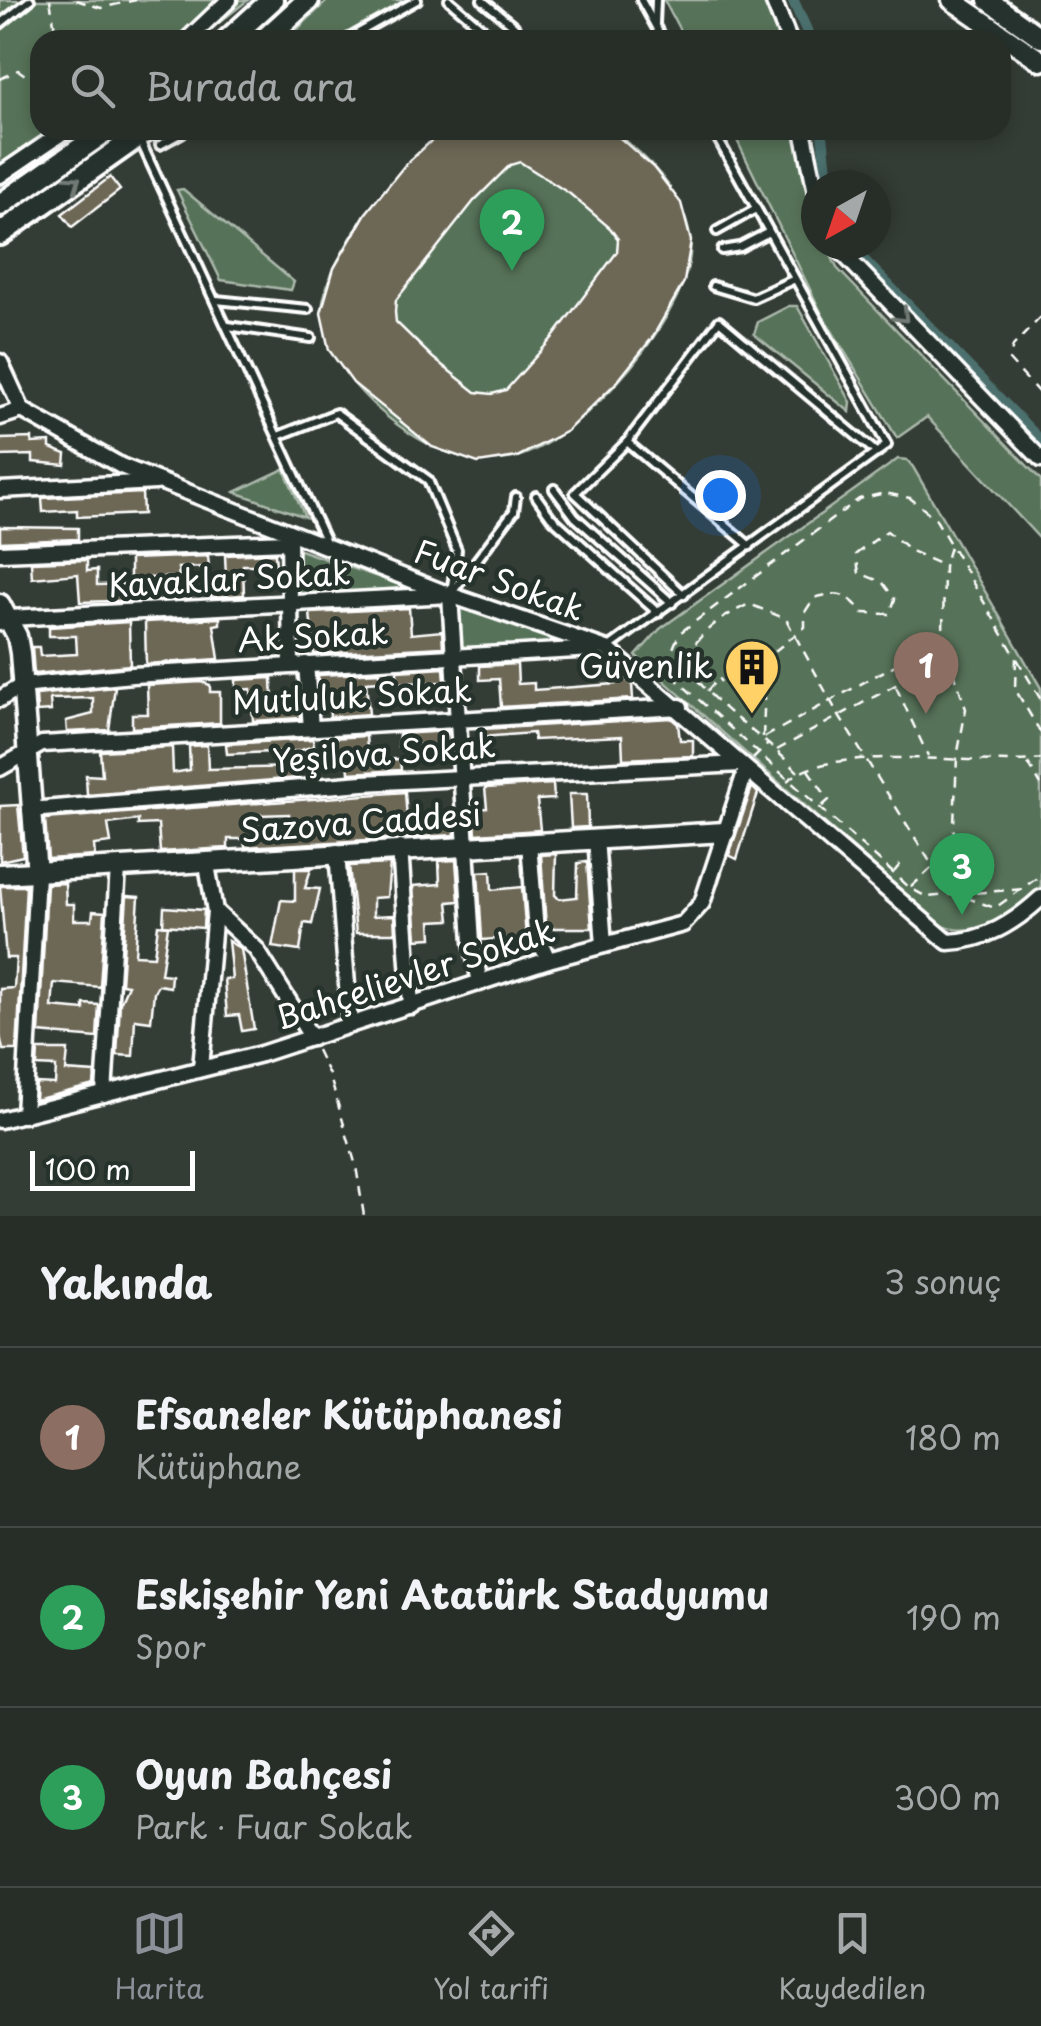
<!DOCTYPE html>
<html lang="tr">
<head>
<meta charset="utf-8">
<style>
	:root { --surface:#272e28; --page:#2f3630; --text:#f1f3f6; --muted:#a4a8a8; --line:#434a45; --accent:#8c9099 }
	body { margin:0; font-family:"Playpen Sans",sans-serif; background:var(--page); color:var(--text) }
	.compass { position:absolute; left:801px; top:170px; width:90px; height:90px; border-radius:50%; background:var(--surface); box-shadow:0 5px 15px #0003; rotate:220deg }
	.scale { position:absolute; left:30px; bottom:25px; width:165px; box-sizing:border-box; padding-left:10px; border:5px solid #fff; border-top:0; font-size:28px; line-height:35px; white-space:nowrap; color:#fff; -webkit-text-stroke:8px #26332d; paint-order:stroke }
	.you { position:absolute; left:720px; top:495px; width:35px; height:35px; margin:-25px; border:8px solid #fff; border-radius:50%; background:#1a73e8; box-shadow:0 0 0 15px #1a73e833 }
	.badge { display:grid; place-items:center; width:65px; height:65px; border-radius:50%; background:var(--accent); color:#fff; font-size:32px; font-weight:700 }
	.pin { position:absolute; translate:-50% -82px; filter:drop-shadow(0 2px 5px #0008) }
	.pin::after { content:''; position:absolute; top:52px; width:35px; height:30px; background:inherit; clip-path:polygon(0 0,100% 0,50% 100%) }
	.list { margin:0; padding:0; list-style:none }
	h2 { display:flex; justify-content:space-between; align-items:center; height:130px; margin:0; padding:0 40px; font-size:42px }
	h2 small { font-size:32px; font-weight:400; color:var(--muted) }
	.list li { display:grid; grid-template-columns:65px 1fr auto; gap:30px; align-items:center; box-sizing:border-box; height:180px; padding:0 40px; border-top:2px solid var(--line) }
	.list b { display:block; font-size:38px; white-space:nowrap }
	.list p { margin:0; font-size:32px; white-space:nowrap; color:var(--muted) }
	.list em { font-size:32px; font-style:normal; color:var(--muted) }
	.icon { flex:none; width:55px; height:55px; fill:none; stroke:currentColor; stroke-width:2; stroke-linecap:round; stroke-linejoin:round }
	.map { position:relative; flex:none; width:1041px; height:1216px; overflow:hidden }
	.search { position:absolute; background:var(--surface); box-shadow:0 5px 15px #0003; left:30px; right:30px; top:30px; height:110px; display:flex; align-items:center; gap:25px; box-sizing:border-box; padding:0 35px; border-radius:30px; color:var(--muted); font-size:38px }
	.sheet { height:670px; background:var(--surface) }
	nav { display:flex; justify-content:space-around; align-items:center; box-sizing:border-box; height:140px; border-top:2px solid var(--line); background:var(--surface); font-size:28px; color:var(--muted) }
	nav a { display:grid; justify-items:center; gap:5px }
	nav .on { color:var(--accent) }
	.map>svg:first-child { display:block }
	.green { fill:#577258; stroke:#abb8ac; stroke-width:2.5 }
	.lines { fill:none; stroke-linecap:round; stroke-linejoin:round }
	.canal { stroke:#4b706e; stroke-width:11 }
	.building { fill:#6d6756; stroke:#fff; stroke-width:2.5; fill-rule:evenodd }
	.service-casing { stroke:#fff; stroke-width:14 }
	.minor-casing { stroke:#fff; stroke-width:21 }
	.tertiary-casing { stroke:#fff; stroke-width:25 }
	.primary-casing { stroke:#fff; stroke-width:28 }
	.path { stroke:#fff; stroke-width:2.5; stroke-dasharray:10 8; stroke-linecap:butt }
	.service { stroke:#26332d; stroke-width:6 }
	.minor { stroke:#26332d; stroke-width:14 }
	.tertiary { stroke:#26332d; stroke-width:18 }
	.primary { stroke:#26332d; stroke-width:20 }
	.oneway { stroke:#727a76 }
	.labels { text-anchor:middle; stroke-width:9; stroke-linejoin:round; paint-order:stroke }
	.street-label { font-size:32px; fill:#fff; stroke:#26332d }
	.poi-label { font-size:32px; fill:#fff; stroke:#26332d; text-anchor:end }
</style>
</head>
<body>
<div class="map">
<svg width="1041" height="1216" viewBox="0 0 1041 1216">
	<rect width="100%" height="100%" fill="#343d35"/>
	<filter id="ink" filterUnits="userSpaceOnUse"><feTurbulence type="fractalNoise" baseFrequency=".01" numOctaves="2"/><feDisplacementMap in="SourceGraphic" scale="20" xChannelSelector="R" yChannelSelector="G"/><feConvolveMatrix kernelMatrix="1 2 1 2 8 2 1 2 1" color-interpolation-filters="sRGB"/></filter>
	<g filter="url(#ink)">
		<g class="green">
			<path d="M0,0H248L197,40H40V130H77L0,186Z"/>
			<path d="M328,0H405L334,40H286Z"/>
			<path d="M664,0H764L780,40H685Z"/>
			<path d="M611,130C647,155 683,192 690,237C700,307 579,443 513,458C454,471 393,429 355,385C346,374 341,357 336,344C331,334 321,320 322,309C326,274 348,243 366,213Z"/>
			<path d="M732,130H795L816,245H826L837,268L1041,480V540L927,417L897,438L823,316Z"/>
			<path d="M183,189L294,282L291,290L221,280L177,190Z"/>
			<path d="M789,306H797L851,402L850,412L754,334L758,322Z"/>
			<path d="M898,459L907,460L913,467L1041,688V886C1015,912 972,944 938,923L636,656L660,629Z"/>
			<path d="M284,469L305,517L235,492Z"/>
			<path d="M294,548L410,588L293,597Z"/>
			<path d="M459,603L564,642L461,651Z"/>
		</g>
		<g class="lines">
			<g class="canal">
				<path d="M793,0L811,40"/>
				<path d="M822,130L828,185"/>
				<path d="M849,245L1041,441"/>
			</g>
		</g>
		<g class="building">
			<path d="M443,130H611L653,167L681,203L691,241L684,282L652,338L617,382L567,431L517,457L478,463L432,447L353,383L329,350L321,313L334,268L366,213L404,166ZM520,162L570,194L610,228L618,239L617,252L554,336L506,390L492,394L476,392L433,358L396,322L395,312L396,300L474,201L510,165Z"/>
			<path d="M110,177L120,190L72,227L62,214Z"/>
			<path d="M32,438V443L50,442V448L66,454L65,465L33,462V455L0,456V439Z"/>
			<path d="M142,493L143,514L77,517V510L43,512L42,498Z"/>
			<path d="M0,527L78,528V539L0,542Z"/>
			<path d="M275,553L276,565H243L244,595L211,597V578H226L225,555Z"/>
			<path d="M208,556L209,567L178,568L179,577L146,578V600L80,602L78,574L32,578L31,562L87,560V571L97,570V585L130,584V559Z"/>
			<path d="M409,608L411,634L442,631L443,647L314,654L310,613Z"/>
			<path d="M220,618V624L214,625L219,659L146,664L145,622Z"/>
			<path d="M129,622L130,665L34,674L32,647H39L40,656L77,654L76,636H49V627Z"/>
			<path d="M517,664L518,684L534,683V690L615,684L614,680L625,679L632,684L633,699L501,707L499,679L480,680V666Z"/>
			<path d="M444,668L445,682L397,683V671Z"/>
			<path d="M380,672L381,681L366,682L369,714L330,717L328,690H319L318,675Z"/>
			<path d="M272,678L273,706L299,705L300,718L253,721L251,689L236,690V680Z"/>
			<path d="M201,682L210,685V692H220V723L132,728V714H148L147,685Z"/>
			<path d="M115,687L109,730L67,732L66,721L93,714V698L50,699L51,711L37,712L36,695Z"/>
			<path d="M671,718L678,724L680,740H693V756L623,759L622,736L534,740L533,733L482,737V729Z"/>
			<path d="M448,731L444,750H433L432,744L398,746L399,734Z"/>
			<path d="M366,736L368,760L400,759L401,770L349,773L347,748L330,749L329,738Z"/>
			<path d="M313,739L314,746L298,751L227,754L226,744Z"/>
			<path d="M207,745L208,769L297,767L298,778L87,795L86,775L102,776L100,751L172,747L173,773L190,770L189,746Z"/>
			<path d="M553,784L554,799L537,800L540,830L476,834L474,809L487,808L485,788Z"/>
			<path d="M752,787L758,793L737,859L729,855Z"/>
			<path d="M405,792L407,819L451,817L453,810L455,835L245,847L244,839H228V848L160,852L158,824L138,825V820L108,824L111,843L94,845L95,856L48,859L45,819ZM289,814L290,832L259,833L258,815Z"/>
			<path d="M569,794H587L588,827L571,828Z"/>
			<path d="M18,805L23,856L0,861V806Z"/>
			<path d="M556,854L555,895L559,899L577,897L578,863L587,862L592,928H546L541,855Z"/>
			<path d="M456,860L459,901L448,902L450,920L431,921L432,938L417,939L413,886L440,884L439,861Z"/>
			<path d="M390,864L387,897L373,898V916L394,915L395,933H356L349,866Z"/>
			<path d="M295,869H311L305,888L320,889L312,924L304,923L300,951L272,947L281,900L295,901Z"/>
			<path d="M491,871L492,890L522,887L526,937L482,940L478,872Z"/>
			<path d="M65,883L66,904H74V920H92L93,911L105,912L100,987L54,983L52,1007L84,1010V1004L99,1005L97,1038L39,1033L47,884Z"/>
			<path d="M0,886H26L17,1050H3L0,1035V989L14,988L16,958H6Z"/>
			<path d="M127,896L139,897L135,955L154,956L158,925L168,926L161,974L171,975L170,987L158,985L154,992L151,1021L135,1019L133,1056L117,1055L120,1003L128,985L121,984Z"/>
			<path d="M164,907L204,910L203,928L163,925Z"/>
			<path d="M228,941L241,949L254,1029L242,1031L239,1015L227,1016L224,979H232Z"/>
			<path d="M38,1050H68L66,1071L95,1073L94,1085L35,1100L36,1083L55,1084L56,1067L37,1066Z"/>
		</g>
		<g class="lines">
			<g class="service-casing">
				<g id="service">
					<path d="M449,0L496,40"/>
					<path d="M482,0L514,26L522,40"/>
					<path d="M641,0L663,40"/>
					<path d="M0,24L30,0"/>
					<path d="M655,24L656,0"/>
					<path d="M346,40L417,0"/>
					<path d="M139,138L327,544"/>
					<path d="M160,145L187,130"/>
					<path d="M717,231L756,209"/>
					<path d="M722,250L740,247L769,232"/>
					<path d="M713,286L753,298L795,279"/>
					<path d="M216,300L308,309"/>
					<path d="M228,326L311,338"/>
					<path d="M278,436L336,413L428,480L457,550L451,594"/>
					<path d="M627,442L750,546"/>
					<path d="M554,489L575,517L672,603"/>
					<path d="M536,496L551,517L658,613"/>
					<path d="M451,594L514,511L516,497"/>
					<path d="M684,595L575,493L627,442L719,321L877,453"/>
					<path d="M608,648L887,445L713,130"/>
				</g>
			</g>
			<g class="minor-casing">
				<g id="minor">
					<path d="M773,0L789,40"/>
					<path d="M187,40L229,0"/>
					<path d="M803,130L816,192"/>
					<path d="M0,175L66,130"/>
					<path d="M835,245L1041,459"/>
					<path d="M0,362L22,410L121,466L450,595L607,649L948,942C985,941 1014,923 1041,898"/>
					<path d="M0,417L22,410"/>
					<path d="M0,490L156,482"/>
					<path d="M289,536L291,665"/>
					<path d="M0,553L288,542"/>
					<path d="M0,623L9,618L450,595L472,942L480,983"/>
					<path d="M306,664L311,728"/>
					<path d="M0,699L21,686L132,675L594,649"/>
					<path d="M0,768L42,744L680,707"/>
					<path d="M30,810L363,783L741,764"/>
					<path d="M596,838L604,945"/>
					<path d="M529,843L536,932L548,960"/>
					<path d="M400,848L411,1006"/>
					<path d="M337,852L350,1025"/>
					<path d="M215,911L256,949L312,1038"/>
					<path d="M201,1068L215,911L207,865"/>
					<path d="M104,1094L118,868"/>
					<path d="M24,1115L37,874"/>
					<path d="M0,1120L261,1054L548,960L683,924L702,903L746,770"/>
				</g>
			</g>
			<g class="tertiary-casing">
				<g id="tertiary">
					<path d="M952,0L1041,61"/>
					<path d="M988,0L1041,38"/>
					<path d="M0,604L17,636L20,653L37,874"/>
					<path d="M0,874L725,832"/>
				</g>
			</g>
			<g class="primary-casing">
				<g id="primary">
					<path d="M228,40L272,0"/>
					<path d="M264,40L308,0"/>
					<path d="M0,205L107,130"/>
					<path d="M0,234L147,130"/>
				</g>
			</g>
			<g class="path">
				<path d="M50,0L57,40"/>
				<path d="M76,0L101,8L136,0"/>
				<path d="M0,79L18,70L31,79L40,77"/>
				<path d="M1041,317L1013,346L1009,360L1041,395"/>
				<path d="M950,547L944,566L943,638L966,709L957,757L951,892"/>
				<path d="M1017,659L1041,700"/>
				<path d="M896,687L928,756"/>
				<path d="M707,691L718,678L721,682"/>
				<path d="M1041,733L1015,689L1016,657L935,518L910,498L885,493L859,499L681,632C670,651 667,663 679,682L910,888L927,897L956,894L995,908L1041,875"/>
				<path d="M763,737L766,658L805,627V612L814,598C837,591 849,593 862,613L890,614L895,599L882,582L859,573L856,554L887,531L911,551L944,566"/>
				<path d="M765,737L942,639"/>
				<path d="M777,750L945,658"/>
				<path d="M753,759L768,744"/>
				<path d="M1028,763L1041,785"/>
				<path d="M808,770L829,800L819,809"/>
				<path d="M798,772C761,732 713,709 685,662C698,632 720,618 749,604L786,619L839,716L949,892"/>
				<path d="M787,781C835,740 979,768 1041,759"/>
				<path d="M894,872L902,862L899,859"/>
				<path d="M911,887L949,852"/>
				<path d="M958,894L1024,889"/>
				<path d="M317,1050L330,1077L356,1166L364,1216"/>
			</g>
			<use href="#service" class="service"/>
			<use href="#minor" class="minor"/>
			<use href="#tertiary" class="tertiary"/>
			<use href="#primary" class="primary"/>
		</g>
		<defs><path id="oneway-chevron" d="M-2-3.5L2.5 0L-2 3.5" fill="none" stroke-width="1.6" stroke-linecap="round" stroke-linejoin="round" transform="scale(2.5)"/></defs>
		<g class="oneway">
			<use href="#oneway-chevron" transform="translate(74 182) rotate(-35)"/>
			<use href="#oneway-chevron" transform="translate(902 316) rotate(46)"/>
		</g>
	</g>
	<defs>
		<g id="building-pin" transform="scale(2.875)"><path d="M0 17L-7.5 6A9.5 9.5 0 1 1 7.5 6Z" fill="#ffd166" stroke="#26332d"/><path d="M-4-6H4V6H1V3H-1V6H-4ZM-2.5-4.3h1.7v1.8h-1.7ZM.8-4.3h1.7v1.8H.8ZM-2.5-1h1.7V.8h-1.7ZM.8-1h1.7V.8H.8Z" fill="#111"/></g>
	</defs>
	<g fill-rule="evenodd">
		<use href="#building-pin" x="752" y="667"/>
	</g>
	<g class="labels">
		<g class="street-label">
			<text transform="translate(229 580) rotate(-3)" y="11">Kavaklar Sokak</text>
			<text transform="translate(499 581) rotate(20)" y="11">Fuar Sokak</text>
			<text transform="translate(313 637) rotate(-3)" y="11">Ak Sokak</text>
			<text transform="translate(352 697) rotate(-3)" y="11">Mutluluk Sokak</text>
			<text transform="translate(384 754) rotate(-4)" y="11">Yeşilova Sokak</text>
			<text transform="translate(361 823) rotate(-4)" y="11">Sazova Caddesi</text>
			<text transform="translate(415 975) rotate(-18)" y="11">Bahçelievler Sokak</text>
		</g>
		<g class="poi-label">
			<text x="713" y="678">Güvenlik</text>
		</g>
	</g>
</svg>
<svg class="compass" viewBox="-18 -18 36 36"><path d="M0-13l5 13h-10z" fill="#e53935"/><path d="M0 13l5-13h-10z" fill="#a4a8a8"/></svg>
<div class="scale">100 m</div>
<div class="you"></div>
<div class="pin badge" style="left:926px;top:714px;background:#8d6e63">1</div>
<div class="pin badge" style="left:512px;top:271px;background:#2e9e5b">2</div>
<div class="pin badge" style="left:962px;top:915px;background:#2e9e5b">3</div>
<div class="search"><svg class="icon" aria-label="search" viewBox="0 0 24 24"><circle cx="10" cy="10" r="6"/><path d="M15 15l6 6"/></svg>Burada ara</div>
</div>
<section class="sheet">
<h2>Yakında<small>3 sonuç</small></h2>
<ul class="list">
<li><span class="badge" style="background:#8d6e63">1</span><div><b>Efsaneler Kütüphanesi</b><p>Kütüphane</p></div><em>180 m</em></li>
<li><span class="badge" style="background:#2e9e5b">2</span><div><b>Eskişehir Yeni Atatürk Stadyumu</b><p>Spor</p></div><em>190 m</em></li>
<li><span class="badge" style="background:#2e9e5b">3</span><div><b>Oyun Bahçesi</b><p>Park · Fuar Sokak</p></div><em>300 m</em></li>
</ul>
</section>
<nav>
<a class="on"><svg class="icon" aria-label="map" viewBox="0 0 24 24"><path d="M3 6l6-2 6 2 6-2v14l-6 2-6-2-6 2zM9 4v14M15 6v14"/></svg>Harita</a>
<a><svg class="icon" aria-label="directions" viewBox="0 0 24 24"><path d="M12 3l9 9-9 9-9-9zM9 14v-3h6M13 9l2 2-2 2"/></svg>Yol tarifi</a>
<a><svg class="icon" aria-label="saved" viewBox="0 0 24 24"><path d="M7 4h10v16l-5-4-5 4z"/></svg>Kaydedilen</a>
</nav>
</body>
</html>
